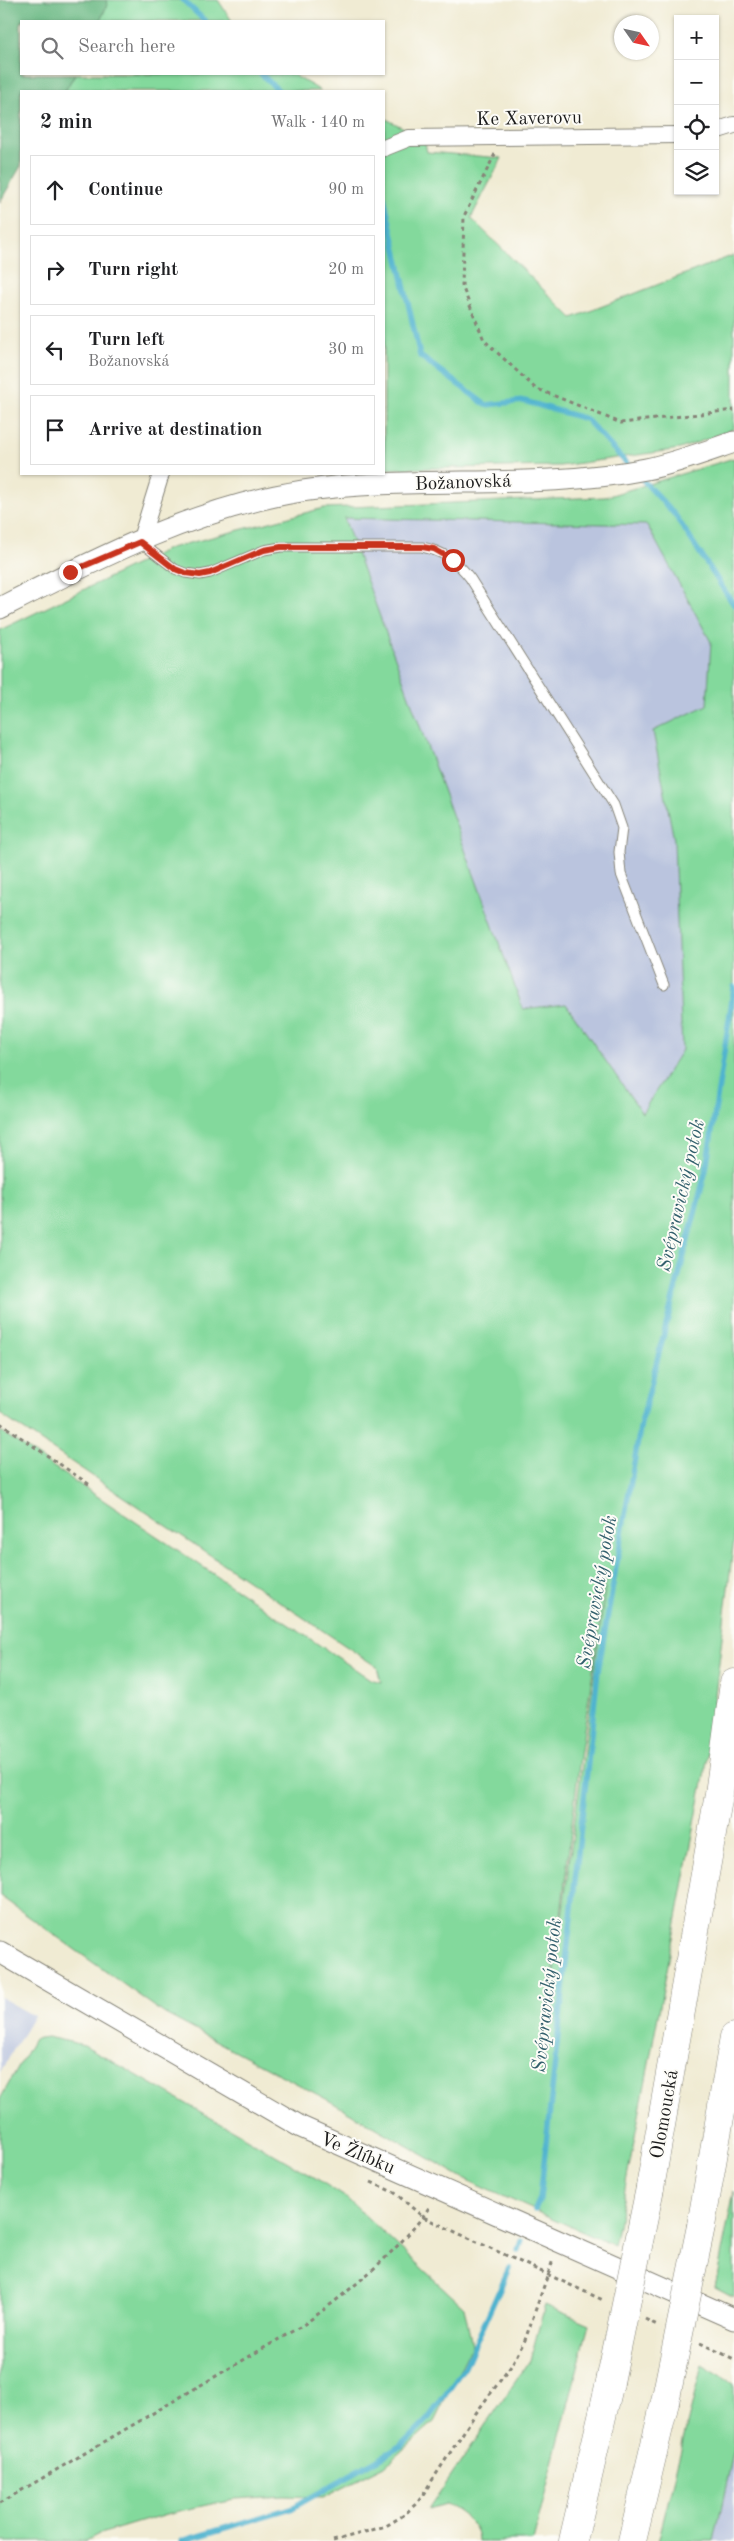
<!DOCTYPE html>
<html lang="en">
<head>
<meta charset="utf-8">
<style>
	:root { --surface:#fff; --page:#f6f6f6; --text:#202124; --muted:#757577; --line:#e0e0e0 }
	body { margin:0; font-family:"Old Standard TT",serif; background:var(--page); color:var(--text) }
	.controls { position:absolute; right:15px; top:15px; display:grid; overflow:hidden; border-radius:0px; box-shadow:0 1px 4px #0004 }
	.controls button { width:45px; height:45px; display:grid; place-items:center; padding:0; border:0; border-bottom:1px solid var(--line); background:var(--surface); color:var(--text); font:25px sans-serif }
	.compass { position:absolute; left:614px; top:15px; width:45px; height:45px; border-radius:50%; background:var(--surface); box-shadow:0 1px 4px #0004; rotate:124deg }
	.stop { position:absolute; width:15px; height:15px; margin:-11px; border:4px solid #c8321e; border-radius:50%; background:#fff }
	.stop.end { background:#c8321e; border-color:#fff; box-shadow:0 1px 5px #0008 }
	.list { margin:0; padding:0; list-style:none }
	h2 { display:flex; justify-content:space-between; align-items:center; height:65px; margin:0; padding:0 20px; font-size:21px }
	h2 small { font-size:16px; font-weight:400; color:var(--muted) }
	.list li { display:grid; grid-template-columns:32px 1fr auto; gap:15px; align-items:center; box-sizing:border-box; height:70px; margin:0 10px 10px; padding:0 10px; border:1px solid var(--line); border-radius:0px }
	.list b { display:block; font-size:19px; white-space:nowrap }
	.list p { margin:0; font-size:16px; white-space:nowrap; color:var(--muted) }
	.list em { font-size:16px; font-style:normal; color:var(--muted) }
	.icon { flex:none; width:28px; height:28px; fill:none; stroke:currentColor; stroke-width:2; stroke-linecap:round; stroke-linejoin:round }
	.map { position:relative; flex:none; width:734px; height:2541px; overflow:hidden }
	.search { position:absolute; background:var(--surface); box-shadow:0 1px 4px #0004; left:20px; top:20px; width:365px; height:55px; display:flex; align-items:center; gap:12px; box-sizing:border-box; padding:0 18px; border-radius:0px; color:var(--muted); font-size:19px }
	.panel { position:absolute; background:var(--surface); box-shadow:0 1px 4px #0004; left:20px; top:90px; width:365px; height:385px; border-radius:0px }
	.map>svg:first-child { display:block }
	.industrial { fill:#bac4de }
	.green { fill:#83d99c; stroke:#507a5c; fill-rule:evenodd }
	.forest { fill:#6ab984; stroke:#436a50 }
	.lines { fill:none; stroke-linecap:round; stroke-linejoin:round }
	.stream { stroke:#50b3cf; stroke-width:5.5 }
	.service-casing { stroke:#868478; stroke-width:11 }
	.minor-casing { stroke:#868478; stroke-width:18 }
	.tertiary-casing { stroke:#868478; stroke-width:23 }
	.motorway-casing { stroke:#868478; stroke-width:29 }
	.path { stroke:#868478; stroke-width:3; stroke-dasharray:4 4; stroke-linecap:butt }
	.service { stroke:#fff; stroke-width:9 }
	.minor { stroke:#fff; stroke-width:16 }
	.tertiary { stroke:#fff; stroke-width:21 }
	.motorway { stroke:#fff; stroke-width:28 }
	.motorway-bridge-casing { stroke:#868478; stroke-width:29; stroke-linecap:butt }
	.motorway-bridge { stroke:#fff; stroke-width:28 }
	.route { stroke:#c8321e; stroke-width:6 }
	.labels { text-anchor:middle; stroke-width:4; stroke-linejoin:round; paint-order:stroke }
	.street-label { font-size:19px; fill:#1c1c1c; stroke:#fdfcf7 }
	.water-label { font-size:20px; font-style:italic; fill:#33606d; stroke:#fdfcf7 }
</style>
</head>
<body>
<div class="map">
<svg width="734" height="2541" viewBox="0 0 734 2541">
	<rect width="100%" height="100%" fill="#fdfcf7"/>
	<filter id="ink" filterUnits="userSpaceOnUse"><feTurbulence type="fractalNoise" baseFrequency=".02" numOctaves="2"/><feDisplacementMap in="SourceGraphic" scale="10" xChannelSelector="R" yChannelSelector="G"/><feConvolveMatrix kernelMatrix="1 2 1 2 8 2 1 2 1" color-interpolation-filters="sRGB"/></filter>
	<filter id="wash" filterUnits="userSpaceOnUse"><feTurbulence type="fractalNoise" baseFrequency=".0096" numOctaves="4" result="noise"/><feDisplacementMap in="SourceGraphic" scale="20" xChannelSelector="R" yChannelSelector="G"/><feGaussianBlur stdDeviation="1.12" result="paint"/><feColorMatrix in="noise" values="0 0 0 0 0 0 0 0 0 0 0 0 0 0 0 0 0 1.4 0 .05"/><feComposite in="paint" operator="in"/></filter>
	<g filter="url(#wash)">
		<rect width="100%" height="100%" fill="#f0ebd3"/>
		<g class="industrial">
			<path d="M343,517L647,525L711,642L707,705L653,732L674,840L682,1050L642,1113L566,1004L523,1009Z"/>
			<path d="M0,1997L34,2016L0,2072Z"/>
			<path d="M734,2449V2541H714Z"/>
		</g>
		<g class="green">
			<path d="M106,0H218L232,21H100L107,5Z"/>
			<path d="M75,74H292L321,91H65Z"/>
			<path d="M384,118L424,138L427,152L502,158L471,218L572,318L734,255V429L680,449L560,466L384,469Z"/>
			<path d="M734,458V1539L707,1761L614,2246L467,2180L328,2100L165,2014L0,1896V1431L370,1679L381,1682L377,1667L0,1414V630L170,548L324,508L605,497ZM344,518L647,525L711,642L707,705L653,731L674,840L682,1050L642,1113L566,1004L523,1009ZM606,1581L541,2077V2078L580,1758Z"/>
			<path d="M47,2037L84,2045L314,2177L345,2197L464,2307L472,2345L434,2422L385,2466L323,2497L284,2496L234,2499L166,2514L97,2535L86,2541H0V2099L34,2039Z"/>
			<path d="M734,2191V2297L715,2287Z"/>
			<path d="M545,2305L589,2324L533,2541H478C478,2523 459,2512 446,2504L429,2509L530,2360Z"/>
			<path d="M702,2365L734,2384V2449L714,2541H658Z"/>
		</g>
		<path class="forest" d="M0,0H106L107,5L100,21H21V74H75L65,91H21V166L0,202Z"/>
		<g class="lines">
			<g class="stream">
				<path d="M183,0L205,21"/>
				<path d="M261,74L279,91"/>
				<path d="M384,197L420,356L486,405L524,401L586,419L629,466"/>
				<path d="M639,476L675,515L734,605"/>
				<path d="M535,2210L540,2199L598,1671L641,1423L706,1170L734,987"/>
				<path d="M518,2250L521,2241"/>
				<path d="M182,2541L294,2507L401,2446L428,2419L465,2367L509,2268"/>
			</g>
		</g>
	</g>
	<g filter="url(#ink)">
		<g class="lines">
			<g class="service-casing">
				<path id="service" d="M140,542L175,569L185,573L200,575L210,573L264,550L281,547H422C443,551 457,561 470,578L614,805L622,828L619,852L621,874L664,985"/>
			</g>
			<g class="minor-casing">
				<g id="minor">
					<path d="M715,131L734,125"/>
					<path d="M384,148L409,138L678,135"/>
					<path d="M140,542L161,474"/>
				</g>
			</g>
			<g class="tertiary-casing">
				<g id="tertiary">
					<path d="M0,608C96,559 195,508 302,491C415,474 536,491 646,469C676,463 705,452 734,442"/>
					<path d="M0,1952L301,2127L734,2319"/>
				</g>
			</g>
			<g class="motorway-casing">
				<g id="motorway">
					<path d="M650,2188L719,1794L734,1683"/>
					<path d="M701,2226L734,2037"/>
					<path d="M573,2541L610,2382"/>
					<path d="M632,2541L665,2402"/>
				</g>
			</g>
			<g class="path">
				<path d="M495,154L464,216L462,286L484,340L535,388L621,423L734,410"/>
				<path d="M0,1423L90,1485"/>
				<path d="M371,2182L395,2193L423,2217L605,2301"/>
				<path d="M645,2319L657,2325"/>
				<path d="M700,2343L734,2359"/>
				<path d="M0,2503L303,2325C345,2295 402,2249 430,2206"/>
				<path d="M333,2541L386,2526L404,2515L418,2502L476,2413L511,2366L525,2340L553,2260"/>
			</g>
			<use href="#service" class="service"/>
			<use href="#minor" class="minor"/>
			<use href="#tertiary" class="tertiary"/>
			<use href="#motorway" class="motorway"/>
			<g class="motorway-bridge-casing">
				<g id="motorway-bridge">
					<path d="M610,2382L650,2188"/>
					<path d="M665,2402L701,2226"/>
				</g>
			</g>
			<use href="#motorway-bridge" class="motorway-bridge"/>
		</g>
	</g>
	<g class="lines" filter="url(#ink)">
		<path class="route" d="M70,572L140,542L175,569L185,573L200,575L210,573L264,550L281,547H422L434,549L453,560"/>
	</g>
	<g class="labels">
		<g class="street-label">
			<text transform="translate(529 117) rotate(-1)" y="7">Ke Xaverovu</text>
			<text transform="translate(463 481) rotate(-2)" y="7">Božanovská</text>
			<text transform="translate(663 2114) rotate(-80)" y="7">Olomoucká</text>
			<text transform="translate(358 2152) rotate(23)" y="7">Ve Žlíbku</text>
		</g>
		<g class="water-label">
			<text transform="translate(680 1195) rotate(-77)" y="7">Svépravický potok</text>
			<text transform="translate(596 1592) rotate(-80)" y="7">Svépravický potok</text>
			<text transform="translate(546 1995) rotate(-84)" y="7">Svépravický potok</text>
		</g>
	</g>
</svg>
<div class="controls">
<button>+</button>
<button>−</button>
<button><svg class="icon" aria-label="locate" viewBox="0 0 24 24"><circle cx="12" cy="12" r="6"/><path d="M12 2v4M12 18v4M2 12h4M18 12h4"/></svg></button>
<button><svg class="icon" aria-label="layers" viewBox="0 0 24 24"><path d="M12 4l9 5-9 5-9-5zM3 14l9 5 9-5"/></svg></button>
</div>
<svg class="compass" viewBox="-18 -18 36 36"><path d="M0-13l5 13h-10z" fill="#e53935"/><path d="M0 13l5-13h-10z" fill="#757577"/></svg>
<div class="stop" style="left:453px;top:560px"></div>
<div class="stop end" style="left:70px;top:572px"></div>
<div class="search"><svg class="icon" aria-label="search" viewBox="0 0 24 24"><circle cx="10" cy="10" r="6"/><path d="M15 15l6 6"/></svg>Search here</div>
<section class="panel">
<h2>2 min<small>Walk · 140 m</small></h2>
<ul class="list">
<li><svg class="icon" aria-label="ahead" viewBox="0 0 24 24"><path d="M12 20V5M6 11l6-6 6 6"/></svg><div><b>Continue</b></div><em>90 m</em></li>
<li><svg class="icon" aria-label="right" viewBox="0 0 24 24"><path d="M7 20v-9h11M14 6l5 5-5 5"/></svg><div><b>Turn right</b></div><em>20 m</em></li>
<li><svg class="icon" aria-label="left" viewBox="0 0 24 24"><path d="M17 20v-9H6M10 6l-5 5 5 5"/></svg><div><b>Turn left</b><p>Božanovská</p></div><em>30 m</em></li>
<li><svg class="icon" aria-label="arrive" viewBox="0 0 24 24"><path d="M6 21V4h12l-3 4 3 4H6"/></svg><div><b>Arrive at destination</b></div></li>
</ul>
</section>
</div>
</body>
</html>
